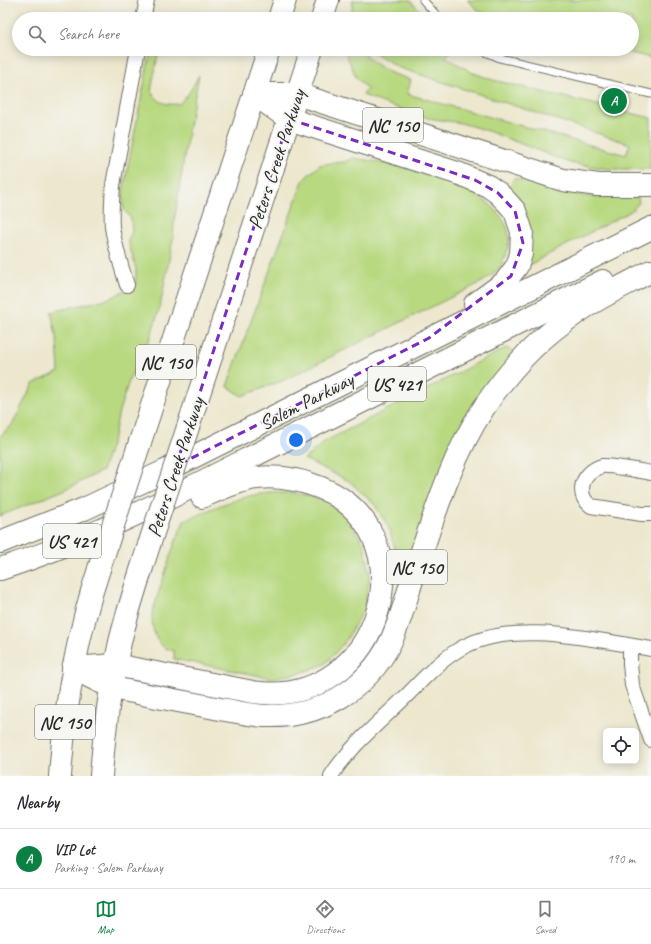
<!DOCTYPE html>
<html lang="en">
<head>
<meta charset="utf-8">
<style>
	:root { --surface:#fff; --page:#f7f7f7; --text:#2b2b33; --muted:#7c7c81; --line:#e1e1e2; --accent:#0b8043 }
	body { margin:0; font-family:Caveat,sans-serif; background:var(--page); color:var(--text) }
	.controls { position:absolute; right:12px; bottom:12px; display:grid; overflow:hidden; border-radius:6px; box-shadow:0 2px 10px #0003 }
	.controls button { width:36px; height:36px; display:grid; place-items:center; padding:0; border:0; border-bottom:1px solid var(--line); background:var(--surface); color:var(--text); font:20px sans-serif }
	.you { position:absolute; left:296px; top:440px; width:14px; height:14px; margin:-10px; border:3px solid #fff; border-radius:50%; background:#1a73e8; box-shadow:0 0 0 6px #1a73e833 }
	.badge { display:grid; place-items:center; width:26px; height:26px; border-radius:50%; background:var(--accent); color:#fff; font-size:13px; font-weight:700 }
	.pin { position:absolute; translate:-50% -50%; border:2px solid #fff; box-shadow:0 1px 4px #0006 }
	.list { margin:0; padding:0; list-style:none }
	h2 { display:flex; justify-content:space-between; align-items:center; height:52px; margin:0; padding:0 16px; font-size:17px }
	h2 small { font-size:13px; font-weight:400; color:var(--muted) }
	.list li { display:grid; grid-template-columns:26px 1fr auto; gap:12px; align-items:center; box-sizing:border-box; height:60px; padding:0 16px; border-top:1px solid var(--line) }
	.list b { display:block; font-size:15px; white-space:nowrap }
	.list p { margin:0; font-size:13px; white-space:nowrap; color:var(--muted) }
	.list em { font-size:13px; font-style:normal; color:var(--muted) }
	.icon { flex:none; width:22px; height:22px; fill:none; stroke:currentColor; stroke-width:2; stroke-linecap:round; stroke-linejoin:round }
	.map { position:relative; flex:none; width:651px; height:776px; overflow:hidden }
	.search { position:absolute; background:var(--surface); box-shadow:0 2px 10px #0003; left:12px; right:12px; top:12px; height:44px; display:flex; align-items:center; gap:10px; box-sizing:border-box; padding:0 14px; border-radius:22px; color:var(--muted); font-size:15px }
	.sheet { height:112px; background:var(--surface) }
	nav { display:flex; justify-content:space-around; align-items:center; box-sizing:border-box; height:56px; border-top:1px solid var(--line); background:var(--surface); font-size:11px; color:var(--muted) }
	nav a { display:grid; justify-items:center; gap:2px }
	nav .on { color:var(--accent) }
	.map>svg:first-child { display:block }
	.green { fill:#b8d980; stroke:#728256 }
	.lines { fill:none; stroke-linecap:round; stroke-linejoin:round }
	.lane-casing { stroke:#6f6d64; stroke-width:9 }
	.street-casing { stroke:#6f6d64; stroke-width:16 }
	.primary-casing { stroke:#6f6d64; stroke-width:24 }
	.highway-casing { stroke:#6f6d64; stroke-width:24 }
	.lane { stroke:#fff; stroke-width:7 }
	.street { stroke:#fff; stroke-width:14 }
	.primary { stroke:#fff; stroke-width:22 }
	.highway { stroke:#fff; stroke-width:22 }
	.primary-bridge-casing { stroke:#6f6d64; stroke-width:24; stroke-linecap:butt }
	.primary-bridge { stroke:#fff; stroke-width:22 }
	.marked { fill:none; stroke:#7b2cbf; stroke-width:3; stroke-dasharray:8 5; stroke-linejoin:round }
	.labels { text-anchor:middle; stroke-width:4; stroke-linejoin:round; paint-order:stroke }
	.shield { fill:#f6f6f2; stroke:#686867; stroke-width:1 }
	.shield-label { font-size:19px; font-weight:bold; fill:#2b2b2b }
	.street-label { font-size:20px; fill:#2b2b2b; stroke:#f6f6f2 }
</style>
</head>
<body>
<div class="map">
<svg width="651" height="776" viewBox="0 0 651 776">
	<rect width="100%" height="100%" fill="#f6f6f2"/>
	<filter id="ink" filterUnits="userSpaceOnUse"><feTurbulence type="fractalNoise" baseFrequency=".025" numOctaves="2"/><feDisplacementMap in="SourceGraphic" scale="8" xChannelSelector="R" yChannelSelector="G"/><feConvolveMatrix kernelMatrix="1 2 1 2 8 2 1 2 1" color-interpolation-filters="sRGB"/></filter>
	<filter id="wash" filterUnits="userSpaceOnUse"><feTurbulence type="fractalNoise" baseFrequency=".012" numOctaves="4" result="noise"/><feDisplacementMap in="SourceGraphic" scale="16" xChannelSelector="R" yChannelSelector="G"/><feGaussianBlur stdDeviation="0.9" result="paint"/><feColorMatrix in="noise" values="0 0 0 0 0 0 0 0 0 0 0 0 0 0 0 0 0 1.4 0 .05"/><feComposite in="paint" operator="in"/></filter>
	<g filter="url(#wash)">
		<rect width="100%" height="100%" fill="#ece7cd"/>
		<g class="green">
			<path d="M353,0H410L427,19H351Z"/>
			<path d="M467,0H651V58L614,49H632V19H493L478,10Z"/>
			<path d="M151,49H159L151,91C159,103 164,105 179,104L189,93L199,75L189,126L174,222L173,239L160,307L150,338L130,378L119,411L114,436L102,471L64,490L0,516V436L12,425L33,384L59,372L57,340L51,312L111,298L136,284V269L128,240L132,232L131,219L123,208V191Z"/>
			<path d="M346,49H359L375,64L391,73L411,80L407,94L626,155L630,144L397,67L374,52L372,49H451L446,57L471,72L493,80L651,118V169H609L570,163L488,131L461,123L428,118L386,104L363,95L367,89L356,77L346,54Z"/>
			<path d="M352,158C396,164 476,179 502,218C509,229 511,236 507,250C505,255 503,262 500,267C496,272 489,276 484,281L282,381L242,396L227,386L303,181L308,175L320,165L331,163L345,162Z"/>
			<path d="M514,178L538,185L586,196L638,197L639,203L631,211L523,268L507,191Z"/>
			<path d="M506,348L518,353L405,580L398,577L396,552L388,526L374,504L349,481L304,459L324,442Z"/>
			<path d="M294,493L327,500L347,518L364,544L370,575L364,609L345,642L325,664L300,673L271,678L174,659V651C172,650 167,649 165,648C153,640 152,625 152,613L174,545L184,521C209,510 233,498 260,494C271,492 283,493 294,493Z"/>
		</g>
	</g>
	<g filter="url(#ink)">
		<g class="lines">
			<g class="lane-casing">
				<g id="lane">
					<path d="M423,0L440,19"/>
					<path d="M479,49L500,58L651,94"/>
				</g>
			</g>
			<g class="street-casing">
				<g id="street">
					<path d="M143,19L147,0"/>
					<path d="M127,285C121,266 115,247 112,227C111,213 112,199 113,185L138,49"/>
					<path d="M651,473C642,471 608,465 602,466C592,469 583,477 582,488C582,497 584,500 591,506L642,514H651"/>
					<path d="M630,646V664L632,685L651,740"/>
					<path d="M331,776C349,748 375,726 399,703C418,685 435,664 458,650C510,618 594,640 651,649"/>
				</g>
			</g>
			<g class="primary-casing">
				<g id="primary">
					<path d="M279,19L285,0"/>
					<path d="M322,19L328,0"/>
					<path d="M191,418L312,49"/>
					<path d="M140,442L269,49"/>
					<path d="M60,776C65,704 76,638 99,569"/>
					<path d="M101,776C104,731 110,686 120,642C128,609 139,577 149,545"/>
				</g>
			</g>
			<g class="highway-casing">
				<g id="highway">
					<path d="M254,94L289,119L460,174L488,186L498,193L507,202L515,211L522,232L521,254L517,266L505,282L475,304"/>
					<path d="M254,94H297L563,180L598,185H651"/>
					<path d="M0,542L84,509L165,471L651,228"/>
					<path d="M0,569C91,540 182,492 267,449C379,393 491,337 603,281"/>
					<path d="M73,668C85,674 97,681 110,686C118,690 129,691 138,693C165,699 192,703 220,709C234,711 249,715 265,716C318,718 366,691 390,643C400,623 406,599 413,577C433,520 450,460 483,409C507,372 539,338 575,314C599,297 625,285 651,271"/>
					<path d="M73,668L115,665L253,692C384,712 436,523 310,484C292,478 269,475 250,479C233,483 217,490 202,497"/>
				</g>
			</g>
			<use href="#lane" class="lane"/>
			<use href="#street" class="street"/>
			<use href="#primary" class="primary"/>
			<use href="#highway" class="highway"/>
			<g class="primary-bridge-casing">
				<g id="primary-bridge">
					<path d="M149,545L191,418"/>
					<path d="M99,569L140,442"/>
				</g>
			</g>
			<use href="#primary-bridge" class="primary-bridge"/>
		</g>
	</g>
	<path class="marked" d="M289,119L475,180L498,193L515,211L523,243L511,276L429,338L176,466Z"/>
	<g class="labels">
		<g class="shield">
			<rect x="363" y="108" width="60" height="34" rx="3"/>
			<rect x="136" y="345" width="60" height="34" rx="3"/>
			<rect x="368" y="367" width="58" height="34" rx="3"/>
			<rect x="43" y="524" width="58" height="34" rx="3"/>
			<rect x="387" y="550" width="60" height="34" rx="3"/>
			<rect x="35" y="705" width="60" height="34" rx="3"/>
		</g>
		<g class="shield-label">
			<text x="393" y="132">NC 150</text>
			<text x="166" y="369">NC 150</text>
			<text x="397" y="391">US 421</text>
			<text x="72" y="548">US 421</text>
			<text x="417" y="574">NC 150</text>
			<text x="65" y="729">NC 150</text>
		</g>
		<g class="street-label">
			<text transform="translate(276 159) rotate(-72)" y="7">Peters Creek Parkway</text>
			<text transform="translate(306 401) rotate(-27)" y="7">Salem Parkway</text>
			<text transform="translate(175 467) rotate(-72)" y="7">Peters Creek Parkway</text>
		</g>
	</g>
</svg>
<div class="controls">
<button><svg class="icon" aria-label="locate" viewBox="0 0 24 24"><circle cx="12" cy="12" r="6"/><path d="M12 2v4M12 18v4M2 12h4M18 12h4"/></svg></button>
</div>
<div class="you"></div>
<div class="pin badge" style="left:614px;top:101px">A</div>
<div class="search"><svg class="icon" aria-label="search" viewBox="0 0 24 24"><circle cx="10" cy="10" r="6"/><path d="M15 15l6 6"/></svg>Search here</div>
</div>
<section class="sheet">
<h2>Nearby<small></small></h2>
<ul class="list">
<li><span class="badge">A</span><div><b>VIP Lot</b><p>Parking · Salem Parkway</p></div><em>190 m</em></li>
</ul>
</section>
<nav>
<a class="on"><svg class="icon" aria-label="map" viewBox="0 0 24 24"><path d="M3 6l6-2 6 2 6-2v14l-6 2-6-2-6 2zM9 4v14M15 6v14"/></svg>Map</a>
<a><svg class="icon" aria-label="directions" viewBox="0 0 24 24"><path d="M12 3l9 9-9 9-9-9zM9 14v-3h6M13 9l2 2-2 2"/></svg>Directions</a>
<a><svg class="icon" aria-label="saved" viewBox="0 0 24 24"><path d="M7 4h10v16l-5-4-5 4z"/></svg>Saved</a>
</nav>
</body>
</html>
